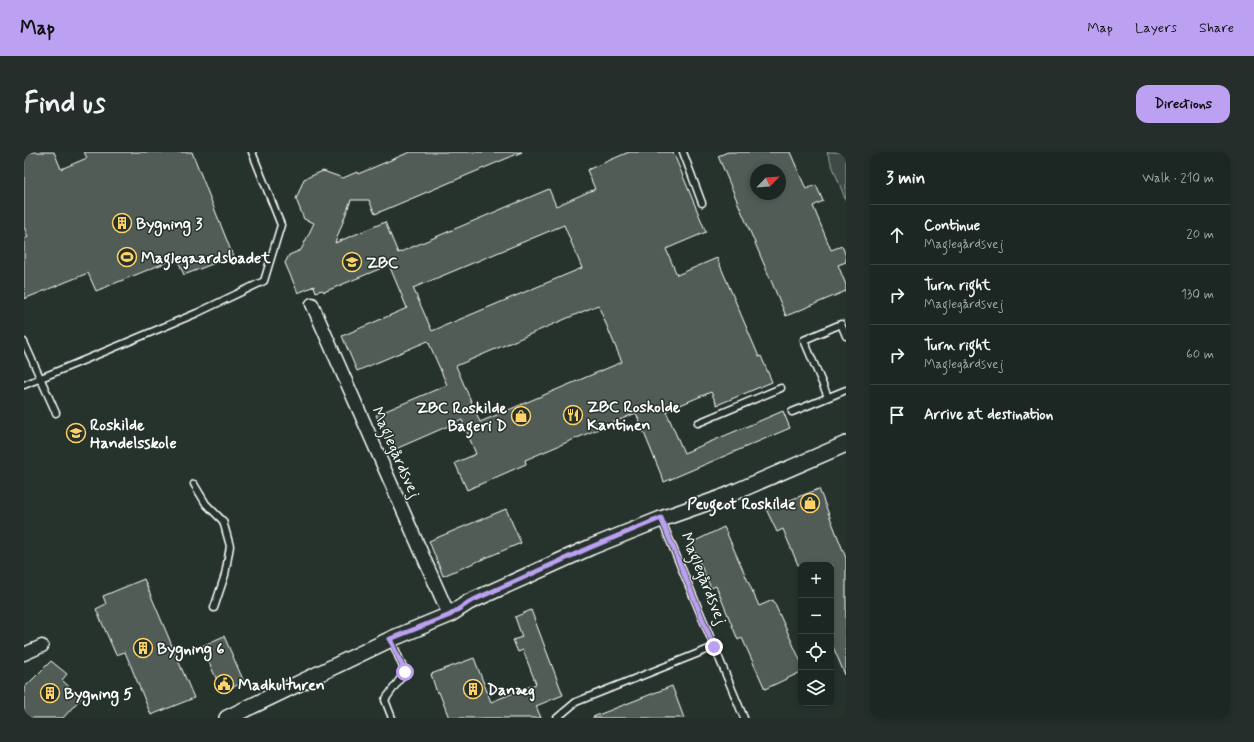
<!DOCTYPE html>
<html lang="en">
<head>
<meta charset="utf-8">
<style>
	:root { --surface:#1c2622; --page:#252e2a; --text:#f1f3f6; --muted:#a0a5a5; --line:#3a4340; --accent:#bca0f2 }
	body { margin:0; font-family:Mynerve,sans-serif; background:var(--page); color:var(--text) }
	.controls { position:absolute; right:12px; bottom:12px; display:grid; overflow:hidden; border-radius:8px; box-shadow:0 2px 6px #0003 }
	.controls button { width:36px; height:36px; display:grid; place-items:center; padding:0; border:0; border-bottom:1px solid var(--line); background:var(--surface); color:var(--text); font:20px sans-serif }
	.compass { position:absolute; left:726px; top:12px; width:36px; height:36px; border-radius:50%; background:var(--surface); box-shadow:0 2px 6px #0003; rotate:65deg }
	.stop { position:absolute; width:12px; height:12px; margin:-9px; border:3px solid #bca0f2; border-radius:50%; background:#fff }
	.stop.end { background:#bca0f2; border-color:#fff; box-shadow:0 1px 4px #0008 }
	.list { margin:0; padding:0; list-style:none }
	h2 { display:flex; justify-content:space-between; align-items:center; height:52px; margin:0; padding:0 16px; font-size:17px }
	h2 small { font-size:13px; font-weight:400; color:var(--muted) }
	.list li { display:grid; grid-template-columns:26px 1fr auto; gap:12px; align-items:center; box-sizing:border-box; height:60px; padding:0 16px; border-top:1px solid var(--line) }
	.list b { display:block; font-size:15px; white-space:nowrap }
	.list p { margin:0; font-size:13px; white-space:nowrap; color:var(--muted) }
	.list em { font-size:13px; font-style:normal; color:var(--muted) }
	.icon { flex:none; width:22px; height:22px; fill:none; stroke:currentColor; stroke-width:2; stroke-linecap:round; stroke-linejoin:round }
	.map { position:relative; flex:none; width:822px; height:566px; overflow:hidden; border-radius:12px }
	header { display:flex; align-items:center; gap:24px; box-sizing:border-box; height:56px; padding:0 20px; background:var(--accent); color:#111 }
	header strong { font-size:19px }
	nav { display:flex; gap:22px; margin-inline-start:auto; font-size:14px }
	.intro { display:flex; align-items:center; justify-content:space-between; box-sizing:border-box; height:96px; padding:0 24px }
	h1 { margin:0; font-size:28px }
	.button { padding:10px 18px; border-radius:12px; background:var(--accent); color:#111; font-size:14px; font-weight:700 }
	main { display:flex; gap:24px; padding:0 24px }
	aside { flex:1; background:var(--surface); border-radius:12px; box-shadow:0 2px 6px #0003 }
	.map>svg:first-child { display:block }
	.green { fill:#3e4944; stroke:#9ea4a2 }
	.building { fill:#515c57; stroke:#fff; fill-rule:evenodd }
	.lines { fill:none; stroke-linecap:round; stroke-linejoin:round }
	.service-casing { stroke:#fff; stroke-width:9 }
	.minor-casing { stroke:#fff; stroke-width:15 }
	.tertiary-casing { stroke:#fff; stroke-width:18 }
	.service { stroke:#26332d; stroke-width:6 }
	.minor { stroke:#26332d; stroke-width:12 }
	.tertiary { stroke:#26332d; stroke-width:15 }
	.route { stroke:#bca0f2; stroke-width:5 }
	.labels { text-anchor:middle; stroke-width:3; stroke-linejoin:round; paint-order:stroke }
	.poi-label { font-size:16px; font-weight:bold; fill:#fff; stroke:#26332d; text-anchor:start }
	.street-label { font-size:16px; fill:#fff; stroke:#26332d }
</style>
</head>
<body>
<header>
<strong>Map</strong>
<nav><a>Map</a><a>Layers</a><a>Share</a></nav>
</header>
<div class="intro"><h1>Find us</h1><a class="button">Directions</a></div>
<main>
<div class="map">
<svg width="822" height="566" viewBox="0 0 822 566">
	<rect width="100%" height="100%" fill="#26332d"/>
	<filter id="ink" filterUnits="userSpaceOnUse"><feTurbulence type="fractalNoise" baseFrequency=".025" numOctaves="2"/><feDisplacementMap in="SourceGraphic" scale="8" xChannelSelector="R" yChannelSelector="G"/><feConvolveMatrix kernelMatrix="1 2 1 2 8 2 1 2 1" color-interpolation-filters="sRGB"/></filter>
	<g filter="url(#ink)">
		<path class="green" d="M803,0H822V49Z"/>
		<g class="building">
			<path d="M0,0H30L37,17L63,6L60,0H168L209,104L160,123L153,106L72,139L64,121L0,147V87L4,85L0,75Z"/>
			<path d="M386,0H498L351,62L345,48H327L311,91L361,70L374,101L525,37L532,54L571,37L563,18L605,0H649L682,80L642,97L653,123L693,106L735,205L737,204L748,230L693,253L687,240L642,259L660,301L759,259L766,276L640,330L612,261L501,308L502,312L443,338L431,311L452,302L438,268L367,299L352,263L423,233L404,189L333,219L318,184L383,156L365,113L300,140L298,138L292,140L290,134L274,141L261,111L265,103L277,98L290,71L280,67L272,47L280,27L299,19L319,26L333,20L334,22ZM540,73L558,116L408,179L389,136ZM574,153L598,210L456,270L432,214Z"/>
			<path d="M704,0H766L782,37L792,33L799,49L789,54L807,98L818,94L822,104V110L814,113L822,133V139L762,164L694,4ZM732,18H756V42H732Z"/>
			<path d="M795,337L822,406V525L807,490V413H774L759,377L753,380L742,357Z"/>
			<path d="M482,357L497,391L419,424L405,389Z"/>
			<path d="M700,375L735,454L749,448L777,510V520L741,537L718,486L714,488L692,434L687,436L667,391Z"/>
			<path d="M120,427L170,546L127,563L101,500L92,503L72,457L82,452L79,444Z"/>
			<path d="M507,458L539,543L512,554L517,566H425L415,540L413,541L407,522L450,506L467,550L512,532L499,498L494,500L489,488L498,485L491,465Z"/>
			<path d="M200,484L220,530L198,540L178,494Z"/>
			<path d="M27,509L43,522L38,528L57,546L39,566H0V536Z"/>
			<path d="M648,534L660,566H569V565Z"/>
		</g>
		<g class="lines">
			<g class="service-casing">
				<g id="service">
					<path d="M659,0L678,51"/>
					<path d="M0,190L32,261"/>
					<path d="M0,233L87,197L173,161L240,129L257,73L228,0"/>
					<path d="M804,245L780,188L817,172L822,184"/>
					<path d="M768,260L822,238"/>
					<path d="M674,271L757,236"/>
					<path d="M170,332L182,352L199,369L206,394L201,423L190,456"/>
					<path d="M637,367L720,566"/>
					<path d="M367,487L381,520L361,548L368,566"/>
					<path d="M533,566L552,550L690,495"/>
				</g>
			</g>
			<g class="minor-casing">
				<g id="minor">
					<path d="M288,152L425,463"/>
					<path d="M0,502L18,494"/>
				</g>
			</g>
			<g class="tertiary-casing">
				<path id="tertiary" d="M203,566L367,487L425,463L445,450L567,395L637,367L697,346L822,292"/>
			</g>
			<use href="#service" class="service"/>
			<use href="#minor" class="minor"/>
			<use href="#tertiary" class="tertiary"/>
		</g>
	</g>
	<g class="lines" filter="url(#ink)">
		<path class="route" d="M381,520L366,487L426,463L445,450L567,395L637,366L690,495"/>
	</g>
	<defs>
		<g id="building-ring" transform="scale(1)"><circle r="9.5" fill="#26332d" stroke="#ffd166" stroke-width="1.5"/><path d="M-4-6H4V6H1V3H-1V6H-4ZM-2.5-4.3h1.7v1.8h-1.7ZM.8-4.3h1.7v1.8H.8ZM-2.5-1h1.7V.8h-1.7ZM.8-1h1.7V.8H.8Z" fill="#ffd166"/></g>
		<g id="stadium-ring" transform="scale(1)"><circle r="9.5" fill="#26332d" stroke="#ffd166" stroke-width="1.5"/><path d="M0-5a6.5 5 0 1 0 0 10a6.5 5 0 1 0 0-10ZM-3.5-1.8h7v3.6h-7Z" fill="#ffd166"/></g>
		<g id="university-ring" transform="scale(1)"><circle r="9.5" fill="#26332d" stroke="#ffd166" stroke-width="1.5"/><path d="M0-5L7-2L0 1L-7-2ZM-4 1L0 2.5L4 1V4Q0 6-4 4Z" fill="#ffd166"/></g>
		<g id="restaurant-ring" transform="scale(1)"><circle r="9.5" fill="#26332d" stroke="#ffd166" stroke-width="1.5"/><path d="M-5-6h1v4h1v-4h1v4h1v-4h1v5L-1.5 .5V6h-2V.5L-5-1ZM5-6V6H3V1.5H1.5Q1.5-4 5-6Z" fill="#ffd166"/></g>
		<g id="shop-ring" transform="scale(1)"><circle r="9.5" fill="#26332d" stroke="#ffd166" stroke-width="1.5"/><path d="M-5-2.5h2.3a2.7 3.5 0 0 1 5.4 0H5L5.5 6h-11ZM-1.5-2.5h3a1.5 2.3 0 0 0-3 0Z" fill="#ffd166"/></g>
		<g id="school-ring" transform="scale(1)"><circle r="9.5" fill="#26332d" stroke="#ffd166" stroke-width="1.5"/><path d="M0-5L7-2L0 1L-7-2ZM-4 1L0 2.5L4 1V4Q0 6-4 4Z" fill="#ffd166"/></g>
		<g id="civic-ring" transform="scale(1)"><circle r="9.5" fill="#26332d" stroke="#ffd166" stroke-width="1.5"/><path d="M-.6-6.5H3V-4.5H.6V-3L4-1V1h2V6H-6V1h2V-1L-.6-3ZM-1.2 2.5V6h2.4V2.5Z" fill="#ffd166"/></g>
	</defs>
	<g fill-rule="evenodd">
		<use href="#building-ring" x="98" y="71"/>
		<use href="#stadium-ring" x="103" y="105"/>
		<use href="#university-ring" x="328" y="110"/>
		<use href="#restaurant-ring" x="549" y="263"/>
		<use href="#shop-ring" x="497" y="264"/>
		<use href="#school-ring" x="52" y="281"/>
		<use href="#shop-ring" x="786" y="351"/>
		<use href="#building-ring" x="119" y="496"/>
		<use href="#civic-ring" x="200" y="532"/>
		<use href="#building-ring" x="449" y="537"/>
		<use href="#building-ring" x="26" y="541"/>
	</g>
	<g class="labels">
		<g class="poi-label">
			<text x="112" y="77">Bygning 3</text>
			<text x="117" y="111">Maglegaardsbadet</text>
			<text x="342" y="116">ZBC</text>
			<text x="563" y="260">ZBC Roskolde<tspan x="563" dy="18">Kantinen</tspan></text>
			<text x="483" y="261" text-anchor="end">ZBC Roskilde<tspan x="483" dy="18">Bageri D</tspan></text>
			<text x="66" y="278">Roskilde<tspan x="66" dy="18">Handelsskole</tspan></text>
			<text x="772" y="357" text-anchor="end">Peugeot Roskilde</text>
			<text x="133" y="502">Bygning 6</text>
			<text x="214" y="538">Madkulturen</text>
			<text x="463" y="543">Danæg</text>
			<text x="40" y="547">Bygning 5</text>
		</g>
		<g class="street-label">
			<text transform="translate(373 300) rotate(66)" y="6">Maglegårdsvej</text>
			<text transform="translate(681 426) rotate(68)" y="6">Maglegårdsvej</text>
		</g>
	</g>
</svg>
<div class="controls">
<button>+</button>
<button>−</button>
<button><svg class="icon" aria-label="locate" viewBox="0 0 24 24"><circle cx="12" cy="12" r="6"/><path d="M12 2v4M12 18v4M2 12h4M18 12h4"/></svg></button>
<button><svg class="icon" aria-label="layers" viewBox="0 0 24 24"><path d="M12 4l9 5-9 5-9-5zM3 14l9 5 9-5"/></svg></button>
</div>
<svg class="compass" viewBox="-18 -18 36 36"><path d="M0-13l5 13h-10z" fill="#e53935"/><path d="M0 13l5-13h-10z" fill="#a0a5a5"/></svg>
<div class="stop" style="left:381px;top:520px"></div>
<div class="stop end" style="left:690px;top:495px"></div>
</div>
<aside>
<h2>3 min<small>Walk · 210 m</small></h2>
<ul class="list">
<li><svg class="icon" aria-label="ahead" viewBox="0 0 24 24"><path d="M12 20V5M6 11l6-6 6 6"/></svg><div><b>Continue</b><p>Maglegårdsvej</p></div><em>20 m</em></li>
<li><svg class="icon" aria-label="right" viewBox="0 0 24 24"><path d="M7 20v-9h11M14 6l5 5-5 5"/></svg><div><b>Turn right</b><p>Maglegårdsvej</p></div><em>130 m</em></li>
<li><svg class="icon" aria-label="right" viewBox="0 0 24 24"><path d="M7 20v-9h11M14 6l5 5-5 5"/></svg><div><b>Turn right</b><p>Maglegårdsvej</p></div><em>60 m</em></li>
<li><svg class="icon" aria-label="arrive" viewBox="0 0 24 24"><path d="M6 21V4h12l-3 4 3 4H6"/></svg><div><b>Arrive at destination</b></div></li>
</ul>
</aside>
</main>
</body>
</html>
